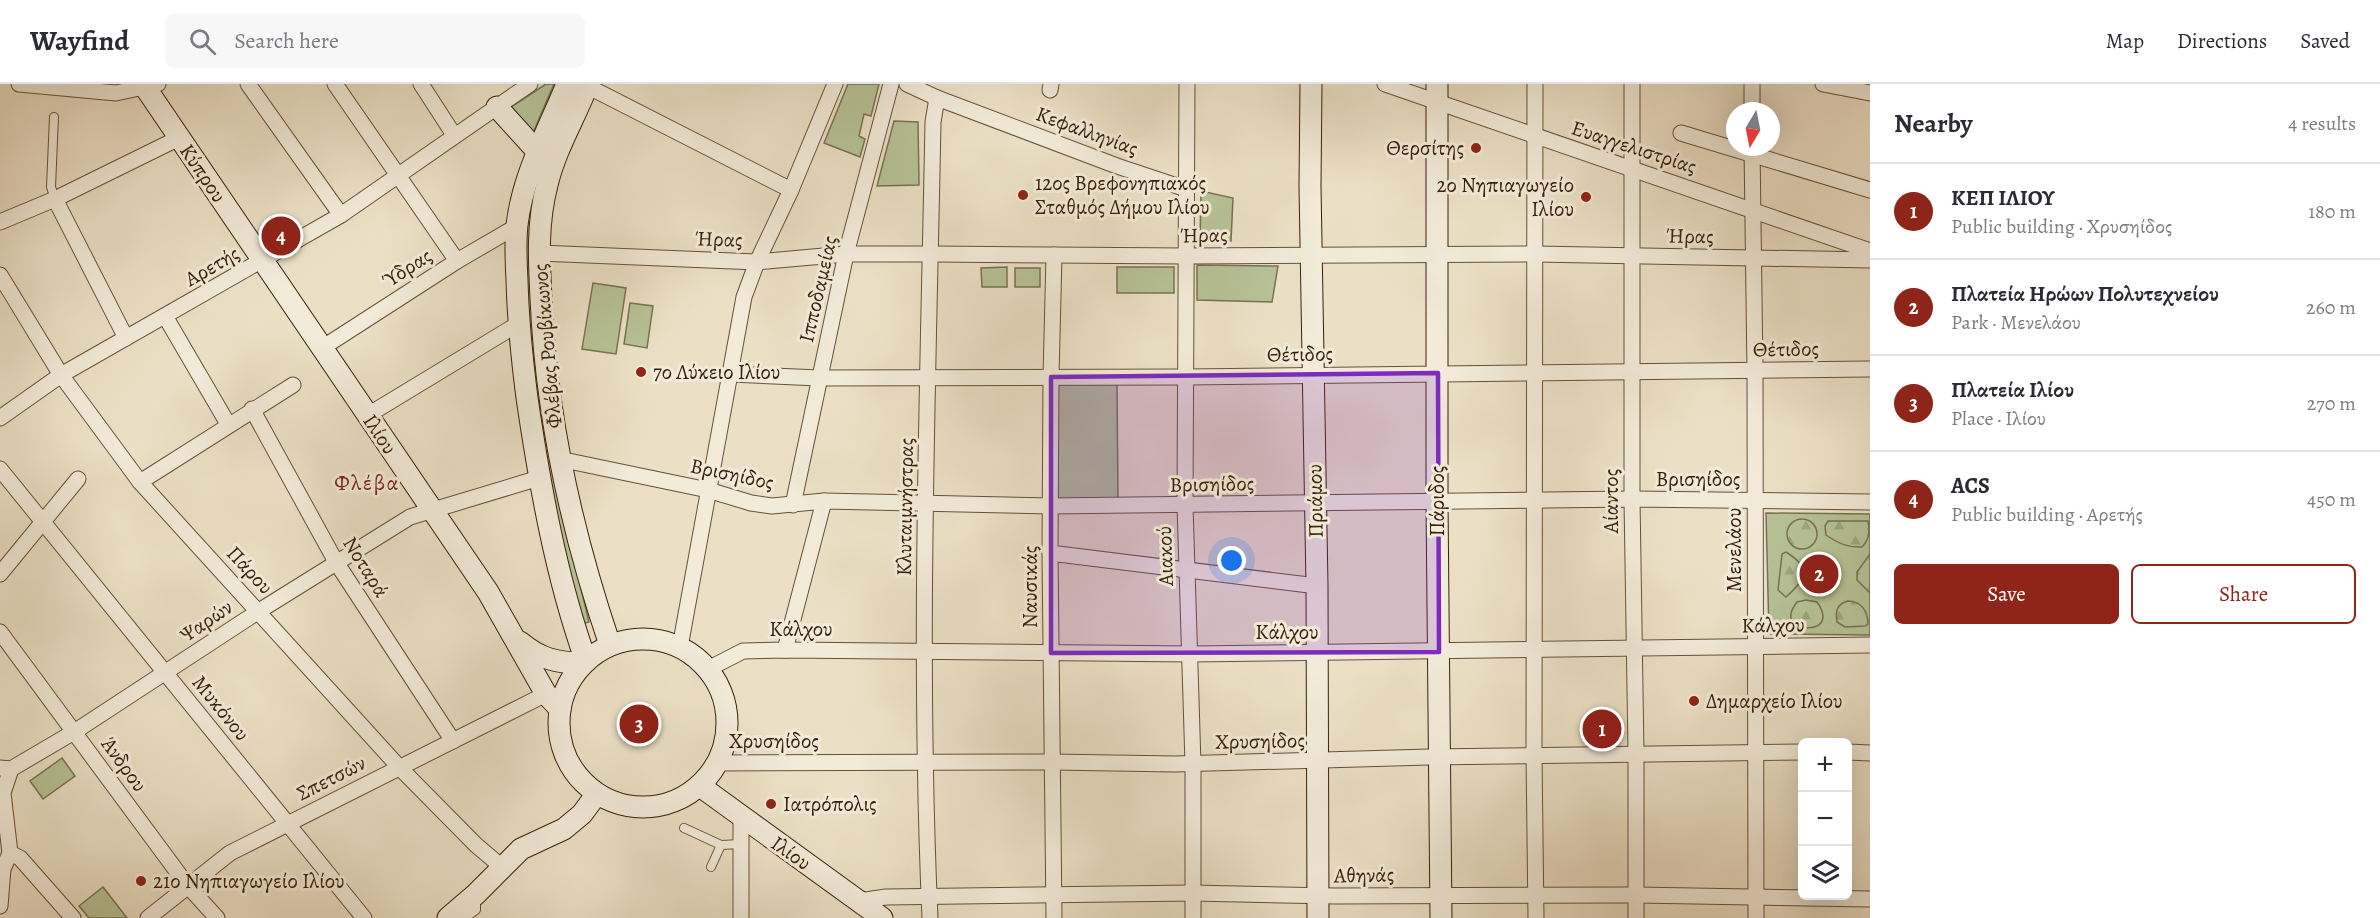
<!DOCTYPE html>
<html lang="en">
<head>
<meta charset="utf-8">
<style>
	:root { --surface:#fff; --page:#f7f7f7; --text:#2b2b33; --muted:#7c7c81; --line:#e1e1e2; --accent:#8f2418 }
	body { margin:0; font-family:Alegreya,serif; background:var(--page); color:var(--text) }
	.controls { position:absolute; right:18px; bottom:18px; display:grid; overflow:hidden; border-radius:9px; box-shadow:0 6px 24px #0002 }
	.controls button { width:54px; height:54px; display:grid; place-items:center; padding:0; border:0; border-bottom:2px solid var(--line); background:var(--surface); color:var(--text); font:30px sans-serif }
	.compass { position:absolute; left:1726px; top:18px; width:54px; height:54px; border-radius:50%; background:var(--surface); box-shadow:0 6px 24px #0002; rotate:190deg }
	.you { position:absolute; left:1232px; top:477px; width:21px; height:21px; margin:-15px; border:4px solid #fff; border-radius:50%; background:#1a73e8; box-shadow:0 0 0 9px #1a73e833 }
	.badge { display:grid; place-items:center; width:39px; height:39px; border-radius:50%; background:var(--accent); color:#fff; font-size:20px; font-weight:700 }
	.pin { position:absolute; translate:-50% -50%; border:3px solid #fff; box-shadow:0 2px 6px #0006 }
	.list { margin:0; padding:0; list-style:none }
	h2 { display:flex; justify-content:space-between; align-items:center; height:78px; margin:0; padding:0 24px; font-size:26px }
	h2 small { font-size:20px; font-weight:400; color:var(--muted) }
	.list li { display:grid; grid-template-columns:39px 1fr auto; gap:18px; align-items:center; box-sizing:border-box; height:96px; padding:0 24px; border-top:2px solid var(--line) }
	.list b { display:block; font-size:22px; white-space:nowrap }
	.list p { margin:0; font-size:20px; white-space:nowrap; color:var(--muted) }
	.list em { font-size:20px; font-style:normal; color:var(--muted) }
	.actions { display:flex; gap:12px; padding:18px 24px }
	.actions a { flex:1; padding:14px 0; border:2px solid var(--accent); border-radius:9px; text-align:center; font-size:21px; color:var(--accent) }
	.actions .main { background:var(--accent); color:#fff }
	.icon { flex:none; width:33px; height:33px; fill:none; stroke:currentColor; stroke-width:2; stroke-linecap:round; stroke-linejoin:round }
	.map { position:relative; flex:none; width:1870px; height:834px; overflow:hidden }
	header { display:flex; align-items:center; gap:36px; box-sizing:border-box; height:84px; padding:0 30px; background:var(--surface); border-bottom:2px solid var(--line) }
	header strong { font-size:28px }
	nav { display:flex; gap:33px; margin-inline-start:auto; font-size:21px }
	.search { width:420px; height:54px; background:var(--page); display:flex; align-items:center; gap:15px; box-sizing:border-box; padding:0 21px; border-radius:9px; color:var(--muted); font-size:22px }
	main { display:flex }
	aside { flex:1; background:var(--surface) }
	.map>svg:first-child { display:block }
	.green { fill:#b6c296; stroke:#787250; stroke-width:1.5 }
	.forest { fill:url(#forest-firs); stroke:#787250; stroke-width:1.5 }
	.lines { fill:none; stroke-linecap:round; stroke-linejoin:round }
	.lane-casing { stroke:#665138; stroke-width:10 }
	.street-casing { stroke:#665138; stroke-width:17 }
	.secondary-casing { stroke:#392109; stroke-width:23 }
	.lane { stroke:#f2ebda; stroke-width:8 }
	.street { stroke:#f2ebda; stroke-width:15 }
	.secondary { stroke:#f2ebda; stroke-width:21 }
	.marked { fill:#7b2cbf; fill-opacity:0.2; stroke:#7b2cbf; stroke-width:4.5; stroke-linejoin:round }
	.poi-dot { fill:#8f2418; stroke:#f2ebda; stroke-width:2 }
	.labels { text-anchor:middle; stroke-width:6; stroke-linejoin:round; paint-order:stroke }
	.street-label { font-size:21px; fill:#392109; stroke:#f2ebda }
	.poi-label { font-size:21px; fill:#392109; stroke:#f2ebda; text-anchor:start }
	.neighbourhood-label { font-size:22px; letter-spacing:1.5px; fill:#7a1f14; stroke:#f2ebda }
</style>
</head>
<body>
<header>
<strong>Wayfind</strong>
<div class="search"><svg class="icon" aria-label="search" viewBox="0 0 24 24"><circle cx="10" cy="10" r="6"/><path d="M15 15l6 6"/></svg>Search here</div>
<nav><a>Map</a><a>Directions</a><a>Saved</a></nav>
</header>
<main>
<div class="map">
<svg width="1870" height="834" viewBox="0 0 1870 834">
	<defs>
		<pattern id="forest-firs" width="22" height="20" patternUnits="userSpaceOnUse" patternTransform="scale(1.5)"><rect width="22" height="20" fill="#b6c296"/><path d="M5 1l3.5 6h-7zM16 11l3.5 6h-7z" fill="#9da680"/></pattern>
	</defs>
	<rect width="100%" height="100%" fill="#ebe0c6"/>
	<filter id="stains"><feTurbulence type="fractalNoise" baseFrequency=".00333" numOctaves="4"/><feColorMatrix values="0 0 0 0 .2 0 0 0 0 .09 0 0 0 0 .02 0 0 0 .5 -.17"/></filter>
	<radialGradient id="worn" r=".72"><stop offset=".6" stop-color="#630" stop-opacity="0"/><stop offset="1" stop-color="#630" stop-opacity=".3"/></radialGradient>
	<g class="green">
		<path d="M546,0H554L533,49L511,23Z"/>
		<path d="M848,0H879L871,32L864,30L859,52L865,55L860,73L824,59Z"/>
		<path d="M894,37L918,38L919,101L877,102Z"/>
		<path d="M545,64L556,399L589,538L580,540L547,401L528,281L523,148Z"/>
		<path d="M1201,107L1233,114L1231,157H1200Z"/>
		<path d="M1197,181L1278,182L1272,218L1197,216Z"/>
		<path d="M1007,183V203H982L981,184Z"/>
		<rect x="1117" y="183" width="57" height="26"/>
		<rect x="1015" y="184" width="25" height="19"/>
		<path d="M593,199L626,204L616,270L582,265Z"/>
		<path d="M630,219L653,222L647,264L624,260Z"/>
		<path d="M1057,300H1117L1118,415H1057Z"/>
		<path d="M1766,429L1870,430V551L1769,550Z"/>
		<path d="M62,674L75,692L43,715L30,697Z"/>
		<path d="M103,803L127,834H89L79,822Z"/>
	</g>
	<g class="forest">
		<circle cx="1802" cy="450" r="15"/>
		<path d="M1828,437H1868C1870,446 1869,456 1862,463C1848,464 1838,459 1826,451L1825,442Z"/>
		<path d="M1786,468C1813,485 1806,495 1786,513L1778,506L1782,470Z"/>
		<path d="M1870,470V509L1857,496V488Z"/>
		<path d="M1806,516L1817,518C1835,543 1808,550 1792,538C1789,530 1792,525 1797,518Z"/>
		<path d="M1848,517C1861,517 1868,527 1868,540L1865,542L1845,543L1837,538C1835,527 1837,520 1848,517Z"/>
	</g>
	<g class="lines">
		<g class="lane-casing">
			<g id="lane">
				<path d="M54,33L51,103L55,115"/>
				<path d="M684,744L721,761"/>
				<path d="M711,783L721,761L741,760"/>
				<path d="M465,834L476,826V814"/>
			</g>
		</g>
		<g class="street-casing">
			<g id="street">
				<path d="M19,0L116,9L158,0"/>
				<path d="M248,0L341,131"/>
				<path d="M335,0L457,177"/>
				<path d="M421,0L454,51"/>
				<path d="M907,0L937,14L1117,82L1186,105"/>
				<path d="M1187,0L1185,421L1193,680V834"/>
				<path d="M1385,0L1870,167"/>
				<path d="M1535,0L1534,671L1536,834"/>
				<path d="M1632,0V415L1636,669V834"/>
				<path d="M1752,0V27"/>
				<path d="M1823,0L1870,9"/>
				<path d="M587,2L791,106"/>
				<path d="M1050,6L1051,0"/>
				<path d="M1681,49L1870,106"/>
				<path d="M1752,63L1755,287L1756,834"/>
				<path d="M55,115L126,254"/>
				<path d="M0,138L55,115L179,54"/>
				<path d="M539,169L757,178L846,170H931L1186,172L1535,170L1870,176"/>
				<path d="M0,191L61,291L140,398L399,683L476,761L502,783"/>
				<path d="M165,232L228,340"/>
				<path d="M322,264L457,177L517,142"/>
				<path d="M730,290L819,294L1186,293L1870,285"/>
				<path d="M252,325L336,478L453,657"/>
				<path d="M368,331L518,240"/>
				<path d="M0,334L61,291L341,131L530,0"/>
				<path d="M559,375L708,406L751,419L772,422L824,417L1051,422L1632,415L1870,418"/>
				<path d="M0,385L364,834"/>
				<path d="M140,398L293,301"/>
				<path d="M793,421L846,170L891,0"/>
				<path d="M1050,469L1317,502"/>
				<path d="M0,490L78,395"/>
				<path d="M0,548L187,801L217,834"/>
				<path d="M680,563L744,213L757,178L791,106L835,0"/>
				<path d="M785,566L824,417"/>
				<path d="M708,585L743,567L785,566L1190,570L1870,561"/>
				<path d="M1848,668L1870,669"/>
				<path d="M718,679L1052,678L1175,680L1429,673L1802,668"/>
				<path d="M0,684L11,685L74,648L259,527L410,433L539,394"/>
				<path d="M10,769L20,774L73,834"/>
				<path d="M859,817L886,813L1192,809L1335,812L1636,811L1870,815"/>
				<path d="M0,822L3,785L10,769L3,709L11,685"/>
				<path d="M148,834L230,769L546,610"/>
				<path d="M741,834V733"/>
				<path d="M930,834C918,569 928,303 933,38L937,14"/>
				<path d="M1054,834L1050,469L1051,293L1054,171"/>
			</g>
		</g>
		<g class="secondary-casing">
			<g id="secondary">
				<path d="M143,0L488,508L546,610L560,625"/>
				<path d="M567,0C548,47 523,90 517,141C515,159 516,178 517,196C518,236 522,275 527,314C540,402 556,493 586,577"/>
				<path d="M588,0C575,34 555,66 547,101C537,139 539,176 541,214C546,333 572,449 610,561"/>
				<path d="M1311,0L1310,102L1317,502L1318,834"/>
				<path d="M1437,0V418L1441,834"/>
				<path d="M497,23L537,67"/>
				<circle cx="643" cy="639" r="84"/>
				<path d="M520,558C540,575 557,579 583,579"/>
				<path d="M700,702L882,834"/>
				<path d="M448,834L476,810L521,765L564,745L582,730L596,711"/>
			</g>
		</g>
		<use href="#lane" class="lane"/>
		<use href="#street" class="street"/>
		<use href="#secondary" class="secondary"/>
	</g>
	<path class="marked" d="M1438,289L1439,568L1051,569V293Z"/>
	<g class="poi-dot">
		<circle cx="1476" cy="64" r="6"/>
		<circle cx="1023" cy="111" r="6"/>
		<circle cx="1586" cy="113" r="6"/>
		<circle cx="641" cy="288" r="6"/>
		<circle cx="1694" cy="617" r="6"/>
		<circle cx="771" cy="720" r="6"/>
		<circle cx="141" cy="797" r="6"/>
	</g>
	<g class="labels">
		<g class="street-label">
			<text transform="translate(1087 47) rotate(20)" y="7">Κεφαλληνίας</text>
			<text transform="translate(1634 63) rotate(18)" y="7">Ευαγγελιστρίας</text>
			<text transform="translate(203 89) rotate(56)" y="7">Κύπρου</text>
			<text transform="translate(1204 151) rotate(-1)" y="7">Ήρας</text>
			<text transform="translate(1690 152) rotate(1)" y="7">Ήρας</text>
			<text transform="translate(719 155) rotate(2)" y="7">Ήρας</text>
			<text transform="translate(212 182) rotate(-30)" y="7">Αρετής</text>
			<text transform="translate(407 184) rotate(-33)" y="7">Ύδρας</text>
			<text transform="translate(818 205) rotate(-77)" y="7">Ιπποδαμείας</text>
			<text transform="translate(547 262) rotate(-95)" y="7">Φλέβας Ρουβίκωνος</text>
			<text transform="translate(1786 265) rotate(-1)" y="7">Θέτιδος</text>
			<text transform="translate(1300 270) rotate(-1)" y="7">Θέτιδος</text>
			<text transform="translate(380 350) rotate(56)" y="7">Ιλίου</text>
			<text transform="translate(732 390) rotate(12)" y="7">Βρισηίδος</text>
			<text x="1698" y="402">Βρισηίδος</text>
			<text transform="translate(1212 400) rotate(-1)" y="7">Βρισηίδος</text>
			<text transform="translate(1315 417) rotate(-91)" y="7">Πριάμου</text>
			<text transform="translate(1437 417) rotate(-90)" y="7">Πάριδος</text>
			<text transform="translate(1611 417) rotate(-90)" y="7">Αίαντος</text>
			<text transform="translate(905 423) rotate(-89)" y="7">Κλυταιμνήστρας</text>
			<text transform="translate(1734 466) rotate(-90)" y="7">Μενελάου</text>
			<text transform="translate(1165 472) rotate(-92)" y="7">Αιακού</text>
			<text transform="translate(366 483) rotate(58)" y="7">Νοταρά</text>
			<text transform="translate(250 486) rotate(47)" y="7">Πάρου</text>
			<text transform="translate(1030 503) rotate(-90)" y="7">Ναυσικάς</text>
			<text transform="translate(206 537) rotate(-34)" y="7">Ψαρών</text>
			<text transform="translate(1773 541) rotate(-1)" y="7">Κάλχου</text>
			<text x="801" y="552">Κάλχου</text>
			<text x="1287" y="555">Κάλχου</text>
			<text transform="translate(221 624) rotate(51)" y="7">Μυκόνου</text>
			<text x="774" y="664">Χρυσηίδος</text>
			<text transform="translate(1260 657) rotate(-1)" y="7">Χρυσηίδος</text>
			<text transform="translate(124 680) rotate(54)" y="7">Άνδρου</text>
			<text transform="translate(331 694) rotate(-27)" y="7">Σπετσών</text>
			<text transform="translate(791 769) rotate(35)" y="7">Ιλίου</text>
			<text transform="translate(1364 791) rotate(-1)" y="7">Αθηνάς</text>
		</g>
		<g class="poi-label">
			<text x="1464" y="71" text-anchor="end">Θερσίτης</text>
			<text x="1035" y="106">12ος Βρεφονηπιακός<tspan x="1035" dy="24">Σταθμός Δήμου Ιλίου</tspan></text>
			<text x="1574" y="108" text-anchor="end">2ο Νηπιαγωγείο<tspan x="1574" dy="24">Ιλίου</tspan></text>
			<text x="653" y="295">7ο Λύκειο Ιλίου</text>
			<text x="1706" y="624">Δημαρχείο Ιλίου</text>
			<text x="783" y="727">Ιατρόπολις</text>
			<text x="153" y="804">21ο Νηπιαγωγείο Ιλίου</text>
		</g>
		<g class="neighbourhood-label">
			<text x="367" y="406">Φλέβα</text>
		</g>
	</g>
	<rect width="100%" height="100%" filter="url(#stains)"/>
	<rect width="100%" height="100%" fill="url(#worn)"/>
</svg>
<div class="controls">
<button>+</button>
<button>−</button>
<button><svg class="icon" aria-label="layers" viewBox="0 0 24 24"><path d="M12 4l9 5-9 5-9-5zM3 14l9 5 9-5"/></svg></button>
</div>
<svg class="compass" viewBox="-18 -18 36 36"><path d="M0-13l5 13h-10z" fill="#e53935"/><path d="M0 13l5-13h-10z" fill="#7c7c81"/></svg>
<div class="you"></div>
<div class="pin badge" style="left:1602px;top:645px">1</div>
<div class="pin badge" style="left:1819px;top:490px">2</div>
<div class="pin badge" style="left:639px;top:640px">3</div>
<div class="pin badge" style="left:281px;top:152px">4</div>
</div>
<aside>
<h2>Nearby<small>4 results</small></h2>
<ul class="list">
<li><span class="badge">1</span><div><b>ΚΕΠ ΙΛΙΟΥ</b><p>Public building · Χρυσηίδος</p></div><em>180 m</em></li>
<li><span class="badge">2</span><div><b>Πλατεία Ηρώων Πολυτεχνείου</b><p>Park · Μενελάου</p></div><em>260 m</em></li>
<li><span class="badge">3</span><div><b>Πλατεία Ιλίου</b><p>Place · Ιλίου</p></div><em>270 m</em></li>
<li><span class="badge">4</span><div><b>ACS</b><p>Public building · Αρετής</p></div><em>450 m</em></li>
</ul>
<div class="actions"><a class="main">Save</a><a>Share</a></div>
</aside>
</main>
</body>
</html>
